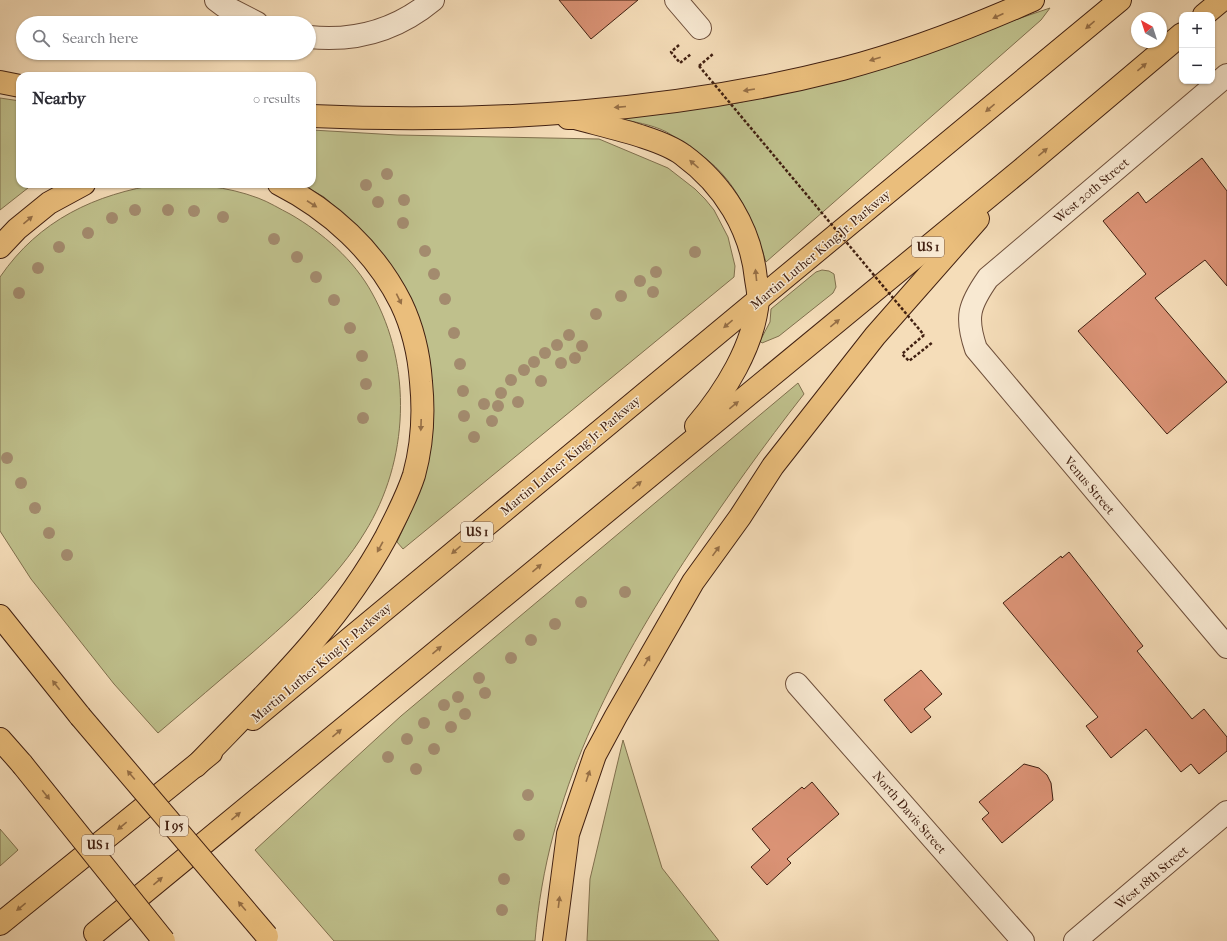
<!DOCTYPE html>
<html lang="en">
<head>
<meta charset="utf-8">
<style>
	:root { --surface:#fff; --page:#f2f2f3; --text:#2b2b33; --muted:#7c7c81; --line:#e1e1e2 }
	body { margin:0; font-family:"IM FELL French Canon",serif; background:var(--page); color:var(--text) }
	.controls { position:absolute; right:12px; top:12px; display:grid; overflow:hidden; border-radius:8px; box-shadow:0 1px 3px #0004 }
	.controls button { width:36px; height:36px; display:grid; place-items:center; padding:0; border:0; border-bottom:1px solid var(--line); background:var(--surface); color:var(--text); font:20px sans-serif }
	.compass { position:absolute; left:1131px; top:12px; width:36px; height:36px; border-radius:50%; background:var(--surface); box-shadow:0 1px 3px #0004; rotate:321deg }
	.list { margin:0; padding:0; list-style:none }
	h2 { display:flex; justify-content:space-between; align-items:center; height:52px; margin:0; padding:0 16px; font-size:17px }
	h2 small { font-size:13px; font-weight:400; color:var(--muted) }
	.icon { flex:none; width:22px; height:22px; fill:none; stroke:currentColor; stroke-width:2; stroke-linecap:round; stroke-linejoin:round }
	.map { position:relative; flex:none; width:1227px; height:941px; overflow:hidden }
	.search { position:absolute; background:var(--surface); box-shadow:0 1px 3px #0004; left:16px; top:16px; width:300px; height:44px; display:flex; align-items:center; gap:10px; box-sizing:border-box; padding:0 14px; border-radius:22px; color:var(--muted); font-size:15px }
	.panel { position:absolute; background:var(--surface); box-shadow:0 1px 3px #0004; left:16px; top:72px; width:300px; height:116px; border-radius:12px }
	.map>svg:first-child { display:block }
	.green { fill:#bfc08c; stroke:#80704e }
	.building { fill:#db9376; stroke:#412011 }
	.lines { fill:none; stroke-linecap:round; stroke-linejoin:round }
	.minor-casing { stroke:#6e4f3b; stroke-width:24 }
	.tertiary-casing { stroke:#6e4f3b; stroke-width:24 }
	.trunk-casing { stroke:#412011; stroke-width:24 }
	.motorway-casing { stroke:#412011; stroke-width:24 }
	.path { stroke:#412011; stroke-width:2.5; stroke-dasharray:3 2; stroke-linecap:butt }
	.minor { stroke:#f8e9d2; stroke-width:22 }
	.tertiary { stroke:#f8e9d2; stroke-width:22 }
	.trunk { stroke:#eabe7c; stroke-width:22 }
	.motorway { stroke:#eabe7c; stroke-width:22 }
	.motorway-bridge-casing { stroke:#412011; stroke-width:24; stroke-linecap:butt }
	.path-bridge { stroke:#412011; stroke-width:2.5; stroke-dasharray:3 2; stroke-linecap:butt }
	.motorway-bridge { stroke:#eabe7c; stroke-width:22 }
	.tree { fill:#a38b6e }
	.oneway { fill:#966f46 }
	.labels { text-anchor:middle; stroke-width:3; stroke-linejoin:round; paint-order:stroke }
	.shield { fill:#f8e9d2; stroke:#785c4b; stroke-width:1 }
	.shield-label { font-size:12px; font-weight:bold; fill:#412011 }
	.street-label { font-size:13px; fill:#412011; stroke:#f8e9d2 }
</style>
</head>
<body>
<div class="map">
<svg width="1227" height="941" viewBox="0 0 1227 941">
	<rect width="100%" height="100%" fill="#f5ddb9"/>
	<filter id="stains"><feTurbulence type="fractalNoise" baseFrequency=".005" numOctaves="4"/><feColorMatrix values="0 0 0 0 .2 0 0 0 0 .09 0 0 0 0 .02 0 0 0 .5 -.17"/></filter>
	<radialGradient id="worn" r=".72"><stop offset=".6" stop-color="#630" stop-opacity="0"/><stop offset="1" stop-color="#630" stop-opacity=".3"/></radialGradient>
	<g class="green">
		<path d="M1050,8L1041,20L766,262C748,209 734,172 683,143C675,138 669,132 660,129C645,123 628,121 612,117L737,103L841,79Z"/>
		<path d="M0,98L20,101V184H33L0,210Z"/>
		<path d="M312,130L397,135L599,139L668,168L695,189L705,199L714,210L728,237L735,266L734,277L403,549L397,542L409,516L420,482L431,385L356,225L324,197L301,184H312Z"/>
		<path d="M161,184C195,184 226,186 258,198C269,202 280,209 290,214C323,233 354,260 372,293C413,366 409,461 365,532C336,580 294,616 252,653C221,679 190,706 158,733L114,684L31,579L0,531V277C39,220 95,194 161,184Z"/>
		<path d="M822,270L829,271L834,274L836,287L833,293L779,336L762,343L760,341L770,322L771,309L816,272Z"/>
		<path d="M798,383L804,394C764,445 727,497 691,551C611,672 547,794 535,941H334L255,850L401,716Z"/>
		<path d="M623,740L662,868L719,941H587L590,879Z"/>
		<path d="M0,829L18,850L0,866Z"/>
	</g>
	<g class="building">
		<path d="M559,0H638L591,39Z"/>
		<path d="M1202,158L1227,191V286L1205,260L1155,298L1227,382L1167,434L1078,331L1146,274L1103,221L1138,192L1146,203Z"/>
		<path d="M1069,552L1143,646L1137,651L1192,719L1204,709L1227,737V751L1199,774L1191,764L1181,772L1146,729L1111,758L1086,726L1098,717L1003,603L1061,556L1062,558Z"/>
		<path d="M921,670L942,694L924,709L931,717L911,733L884,700Z"/>
		<path d="M1024,764L1039,768L1047,775L1051,783L1053,800L1002,843L982,819L989,813L979,802Z"/>
		<path d="M812,782L839,814L787,859L791,863L767,885L751,867L770,850L752,829L802,787L804,789Z"/>
	</g>
	<g class="lines">
		<g class="minor-casing">
			<g id="minor">
				<path d="M676,0L700,28"/>
				<path d="M1227,75L988,278C969,305 965,317 976,349L1227,647"/>
				<path d="M797,684L1023,941"/>
				<path d="M1075,941L1227,812"/>
			</g>
		</g>
		<g class="tertiary-casing">
			<g id="tertiary">
				<path d="M216,0L224,6L257,23"/>
				<path d="M309,37C356,42 397,30 433,0"/>
			</g>
		</g>
		<g class="trunk-casing">
			<g id="trunk">
				<path d="M253,719L759,299"/>
				<path d="M0,924L211,753"/>
			</g>
		</g>
		<g class="motorway-casing">
			<g id="motorway">
				<path d="M1204,15L1222,0"/>
				<path d="M0,82L20,86"/>
				<path d="M312,116C485,124 674,112 842,69C907,52 972,27 1033,0"/>
				<path d="M568,118H575C603,126 661,138 683,155C724,185 751,229 756,279C757,286 759,294 758,300C754,346 725,392 696,426"/>
				<path d="M0,247L17,229L49,203L84,184"/>
				<path d="M759,299L1120,0"/>
				<path d="M0,616L80,716"/>
				<path d="M0,739L22,764"/>
				<path d="M196,766C265,694 338,626 386,537C396,517 407,497 414,475C422,446 424,412 421,382C419,354 413,328 401,303C375,251 330,210 279,184"/>
				<path d="M95,933L1021,170L1182,34"/>
				<path d="M554,941L568,834L595,755L616,716L693,582L740,517L773,466L875,336L978,219"/>
			</g>
		</g>
		<g class="path">
			<path d="M679,45L671,52L680,63L691,54"/>
			<path d="M699,66L713,54"/>
			<path d="M924,335L902,354L909,361L933,342"/>
		</g>
		<use href="#minor" class="minor"/>
		<use href="#tertiary" class="tertiary"/>
		<use href="#trunk" class="trunk"/>
		<use href="#motorway" class="motorway"/>
		<g class="motorway-bridge-casing">
			<g id="motorway-bridge">
				<path d="M80,716L267,936"/>
				<path d="M22,764L164,941"/>
			</g>
		</g>
		<path class="path-bridge" d="M699,66L924,335"/>
		<use href="#motorway-bridge" class="motorway-bridge"/>
	</g>
	<g class="tree">
		<circle cx="387" cy="174" r="6"/>
		<circle cx="366" cy="185" r="6"/>
		<circle cx="404" cy="200" r="6"/>
		<circle cx="378" cy="202" r="6"/>
		<circle cx="135" cy="210" r="6"/>
		<circle cx="168" cy="210" r="6"/>
		<circle cx="194" cy="211" r="6"/>
		<circle cx="223" cy="217" r="6"/>
		<circle cx="112" cy="218" r="6"/>
		<circle cx="403" cy="223" r="6"/>
		<circle cx="88" cy="233" r="6"/>
		<circle cx="274" cy="239" r="6"/>
		<circle cx="59" cy="247" r="6"/>
		<circle cx="425" cy="251" r="6"/>
		<circle cx="695" cy="252" r="6"/>
		<circle cx="297" cy="257" r="6"/>
		<circle cx="38" cy="268" r="6"/>
		<circle cx="656" cy="272" r="6"/>
		<circle cx="434" cy="274" r="6"/>
		<circle cx="316" cy="277" r="6"/>
		<circle cx="640" cy="281" r="6"/>
		<circle cx="653" cy="292" r="6"/>
		<circle cx="19" cy="293" r="6"/>
		<circle cx="621" cy="296" r="6"/>
		<circle cx="445" cy="299" r="6"/>
		<circle cx="334" cy="300" r="6"/>
		<circle cx="596" cy="314" r="6"/>
		<circle cx="350" cy="328" r="6"/>
		<circle cx="454" cy="333" r="6"/>
		<circle cx="569" cy="335" r="6"/>
		<circle cx="557" cy="345" r="6"/>
		<circle cx="582" cy="346" r="6"/>
		<circle cx="545" cy="353" r="6"/>
		<circle cx="362" cy="356" r="6"/>
		<circle cx="575" cy="358" r="6"/>
		<circle cx="534" cy="362" r="6"/>
		<circle cx="561" cy="363" r="6"/>
		<circle cx="460" cy="364" r="6"/>
		<circle cx="524" cy="370" r="6"/>
		<circle cx="511" cy="380" r="6"/>
		<circle cx="541" cy="381" r="6"/>
		<circle cx="366" cy="384" r="6"/>
		<circle cx="463" cy="391" r="6"/>
		<circle cx="501" cy="393" r="6"/>
		<circle cx="518" cy="402" r="6"/>
		<circle cx="484" cy="404" r="6"/>
		<circle cx="498" cy="406" r="6"/>
		<circle cx="464" cy="416" r="6"/>
		<circle cx="363" cy="418" r="6"/>
		<circle cx="492" cy="421" r="6"/>
		<circle cx="474" cy="437" r="6"/>
		<circle cx="7" cy="458" r="6"/>
		<circle cx="21" cy="483" r="6"/>
		<circle cx="35" cy="508" r="6"/>
		<circle cx="49" cy="533" r="6"/>
		<circle cx="67" cy="555" r="6"/>
		<circle cx="625" cy="592" r="6"/>
		<circle cx="581" cy="602" r="6"/>
		<circle cx="555" cy="624" r="6"/>
		<circle cx="531" cy="640" r="6"/>
		<circle cx="511" cy="658" r="6"/>
		<circle cx="479" cy="678" r="6"/>
		<circle cx="485" cy="693" r="6"/>
		<circle cx="458" cy="697" r="6"/>
		<circle cx="444" cy="705" r="6"/>
		<circle cx="465" cy="714" r="6"/>
		<circle cx="424" cy="723" r="6"/>
		<circle cx="451" cy="727" r="6"/>
		<circle cx="407" cy="739" r="6"/>
		<circle cx="434" cy="749" r="6"/>
		<circle cx="388" cy="757" r="6"/>
		<circle cx="416" cy="769" r="6"/>
		<circle cx="528" cy="795" r="6"/>
		<circle cx="519" cy="835" r="6"/>
		<circle cx="504" cy="879" r="6"/>
		<circle cx="502" cy="910" r="6"/>
	</g>
	<defs><path id="oneway-solid" d="M-6-.8H1V-3.2L6.5 0L1 3.2V.8H-6Z"/></defs>
	<g class="oneway">
		<use href="#oneway-solid" transform="translate(998 16) rotate(156)"/>
		<use href="#oneway-solid" transform="translate(1090 25) rotate(140)"/>
		<use href="#oneway-solid" transform="translate(875 59) rotate(162)"/>
		<use href="#oneway-solid" transform="translate(1142 67) rotate(-40)"/>
		<use href="#oneway-solid" transform="translate(749 90) rotate(171)"/>
		<use href="#oneway-solid" transform="translate(620 107) rotate(175)"/>
		<use href="#oneway-solid" transform="translate(990 108) rotate(140)"/>
		<use href="#oneway-solid" transform="translate(1043 152) rotate(-40)"/>
		<use href="#oneway-solid" transform="translate(694 164) rotate(-139)"/>
		<use href="#oneway-solid" transform="translate(312 204) rotate(33)"/>
		<use href="#oneway-solid" transform="translate(28 220) rotate(-40)"/>
		<use href="#oneway-solid" transform="translate(756 275) rotate(-96)"/>
		<use href="#oneway-solid" transform="translate(399 299) rotate(64)"/>
		<use href="#oneway-solid" transform="translate(835 323) rotate(-39)"/>
		<use href="#oneway-solid" transform="translate(728 324) rotate(140)"/>
		<use href="#oneway-solid" transform="translate(734 405) rotate(-39)"/>
		<use href="#oneway-solid" transform="translate(421 425) rotate(92)"/>
		<use href="#oneway-solid" transform="translate(637 485) rotate(-40)"/>
		<use href="#oneway-solid" transform="translate(380 547) rotate(119)"/>
		<use href="#oneway-solid" transform="translate(456 550) rotate(140)"/>
		<use href="#oneway-solid" transform="translate(716 551) rotate(-54)"/>
		<use href="#oneway-solid" transform="translate(537 568) rotate(-40)"/>
		<use href="#oneway-solid" transform="translate(437 650) rotate(-40)"/>
		<use href="#oneway-solid" transform="translate(647 661) rotate(-60)"/>
		<use href="#oneway-solid" transform="translate(56 685) rotate(-128)"/>
		<use href="#oneway-solid" transform="translate(337 733) rotate(-40)"/>
		<use href="#oneway-solid" transform="translate(131 775) rotate(-130)"/>
		<use href="#oneway-solid" transform="translate(588 776) rotate(-71)"/>
		<use href="#oneway-solid" transform="translate(46 795) rotate(51)"/>
		<use href="#oneway-solid" transform="translate(236 816) rotate(-40)"/>
		<use href="#oneway-solid" transform="translate(122 826) rotate(141)"/>
		<use href="#oneway-solid" transform="translate(158 881) rotate(-40)"/>
		<use href="#oneway-solid" transform="translate(559 902) rotate(-83)"/>
		<use href="#oneway-solid" transform="translate(242 906) rotate(-130)"/>
		<use href="#oneway-solid" transform="translate(21 907) rotate(141)"/>
	</g>
	<g class="labels">
		<g class="shield">
			<rect x="912" y="237" width="32" height="20" rx="3"/>
			<rect x="461" y="522" width="32" height="20" rx="3"/>
			<rect x="160" y="816" width="28" height="20" rx="3"/>
			<rect x="82" y="835" width="32" height="20" rx="3"/>
		</g>
		<g class="shield-label">
			<text x="928" y="251">US 1</text>
			<text x="477" y="536">US 1</text>
			<text x="174" y="830">I 95</text>
			<text x="98" y="849">US 1</text>
		</g>
		<g class="street-label">
			<text transform="translate(1091 190) rotate(-40)" y="5">West 20th Street</text>
			<text transform="translate(820 249) rotate(-40)" y="5">Martin Luther King Jr. Parkway</text>
			<text transform="translate(570 455) rotate(-40)" y="5">Martin Luther King Jr. Parkway</text>
			<text transform="translate(1090 485) rotate(50)" y="5">Venus Street</text>
			<text transform="translate(321 662) rotate(-40)" y="5">Martin Luther King Jr. Parkway</text>
			<text transform="translate(910 812) rotate(49)" y="5">North Davis Street</text>
			<text transform="translate(1151 877) rotate(-40)" y="5">West 18th Street</text>
		</g>
	</g>
	<rect width="100%" height="100%" filter="url(#stains)"/>
	<rect width="100%" height="100%" fill="url(#worn)"/>
</svg>
<div class="controls">
<button>+</button>
<button>−</button>
</div>
<svg class="compass" viewBox="-18 -18 36 36"><path d="M0-13l5 13h-10z" fill="#e53935"/><path d="M0 13l5-13h-10z" fill="#7c7c81"/></svg>
<div class="search"><svg class="icon" aria-label="search" viewBox="0 0 24 24"><circle cx="10" cy="10" r="6"/><path d="M15 15l6 6"/></svg>Search here</div>
<section class="panel">
<h2>Nearby<small>0 results</small></h2>
<ul class="list">
</ul>
</section>
</div>
</body>
</html>
